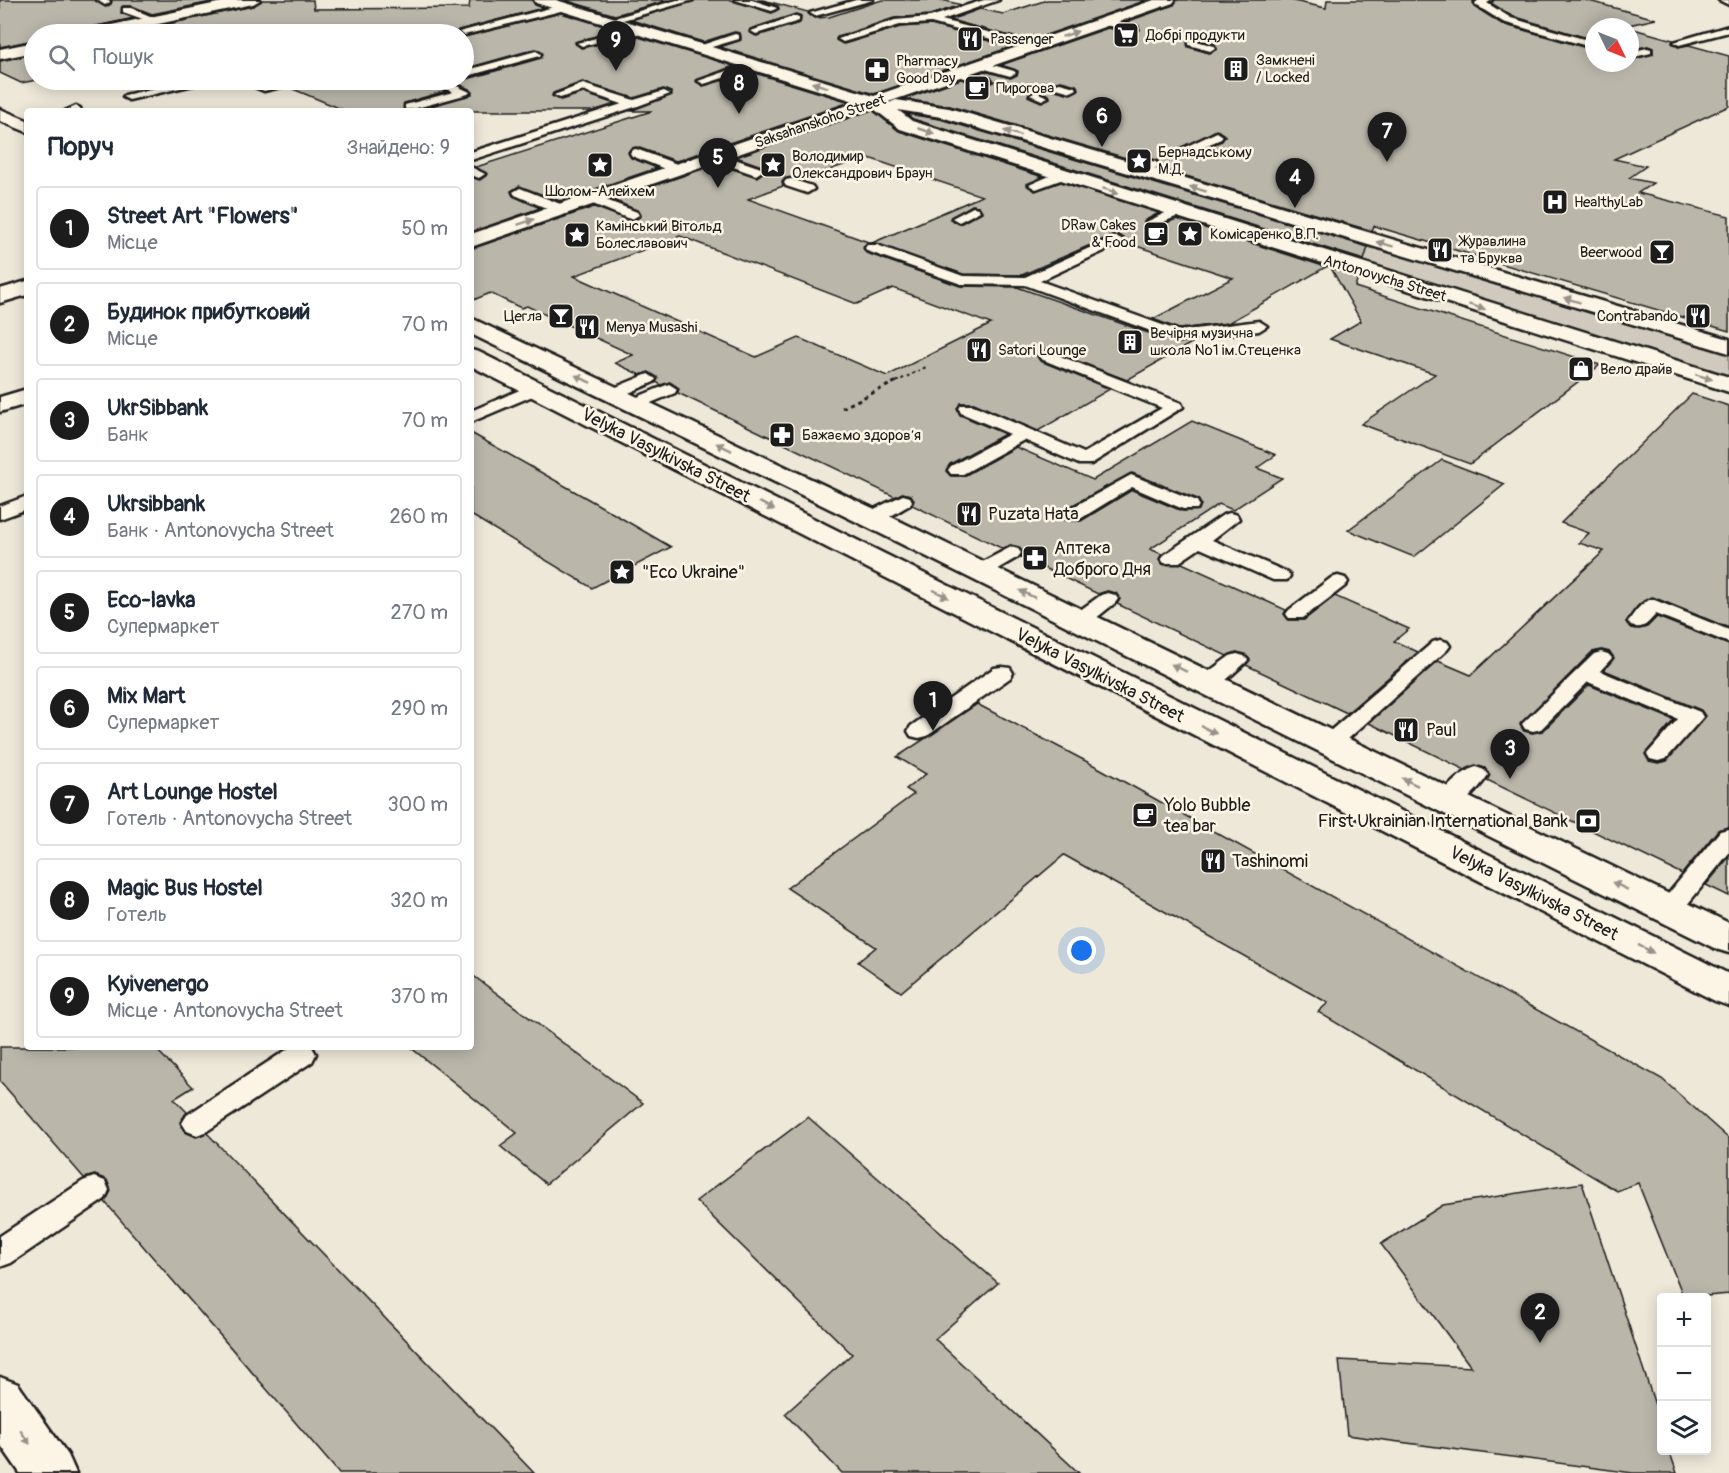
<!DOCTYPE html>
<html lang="uk">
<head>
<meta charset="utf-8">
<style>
	:root { --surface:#fff; --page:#f6f6f7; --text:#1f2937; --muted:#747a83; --line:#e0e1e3; --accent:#1c1c1c }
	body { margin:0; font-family:Pangolin,sans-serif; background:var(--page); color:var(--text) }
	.controls { position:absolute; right:18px; bottom:18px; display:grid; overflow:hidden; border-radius:6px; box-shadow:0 3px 15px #0003 }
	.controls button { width:54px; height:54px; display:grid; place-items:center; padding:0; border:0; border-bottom:2px solid var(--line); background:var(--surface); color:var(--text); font:30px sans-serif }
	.compass { position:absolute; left:1585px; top:18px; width:54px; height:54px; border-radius:50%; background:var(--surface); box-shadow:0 3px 15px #0003; rotate:133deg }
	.you { position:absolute; left:1082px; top:951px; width:21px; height:21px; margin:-15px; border:4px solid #fff; border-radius:50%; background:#1a73e8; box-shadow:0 0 0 9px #1a73e833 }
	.badge { display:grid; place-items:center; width:39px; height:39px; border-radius:50%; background:var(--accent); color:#fff; font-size:20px; font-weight:700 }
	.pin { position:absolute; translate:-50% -50px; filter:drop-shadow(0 2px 3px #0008) }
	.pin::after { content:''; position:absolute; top:32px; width:21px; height:18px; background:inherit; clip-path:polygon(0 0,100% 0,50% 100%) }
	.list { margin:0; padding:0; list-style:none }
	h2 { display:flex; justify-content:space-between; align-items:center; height:78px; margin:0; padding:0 24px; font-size:26px }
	h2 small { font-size:20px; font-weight:400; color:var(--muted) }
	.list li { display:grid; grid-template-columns:39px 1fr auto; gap:18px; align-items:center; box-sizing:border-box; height:84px; margin:0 12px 12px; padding:0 12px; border:2px solid var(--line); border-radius:6px }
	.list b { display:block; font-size:22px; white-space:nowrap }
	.list p { margin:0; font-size:20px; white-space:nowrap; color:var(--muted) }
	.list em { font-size:20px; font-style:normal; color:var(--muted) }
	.icon { flex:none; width:33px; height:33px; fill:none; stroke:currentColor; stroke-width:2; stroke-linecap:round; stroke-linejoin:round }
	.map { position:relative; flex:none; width:1729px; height:1473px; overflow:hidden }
	.search { position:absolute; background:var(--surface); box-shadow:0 3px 15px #0003; left:24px; top:24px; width:450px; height:66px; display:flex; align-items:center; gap:15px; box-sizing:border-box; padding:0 21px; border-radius:33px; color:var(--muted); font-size:22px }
	.panel { position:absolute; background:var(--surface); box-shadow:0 3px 15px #0003; left:24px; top:108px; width:450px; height:942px; border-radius:6px }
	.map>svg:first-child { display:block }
	.green { fill:#cfcabd; stroke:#76736c; stroke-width:1.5 }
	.building { fill:#bab6aa; stroke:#1c1c1c; stroke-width:1.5; fill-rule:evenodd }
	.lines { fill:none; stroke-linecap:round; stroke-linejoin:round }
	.lane-casing { stroke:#1c1c1c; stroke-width:5 }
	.street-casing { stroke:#1c1c1c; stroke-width:5 }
	.secondary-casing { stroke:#1c1c1c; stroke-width:5 }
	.primary-casing { stroke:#1c1c1c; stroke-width:5 }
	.path-far1 { stroke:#1c1c1c; stroke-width:2; stroke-dasharray:3 3; stroke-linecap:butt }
	.path { stroke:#1c1c1c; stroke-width:3; stroke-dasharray:4 4; stroke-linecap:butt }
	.lane { fill:#fcf5e5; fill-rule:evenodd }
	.street { fill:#fcf5e5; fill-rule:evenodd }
	.secondary { fill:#fcf5e5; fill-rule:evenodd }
	.primary { fill:#fcf5e5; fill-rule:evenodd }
	.oneway { fill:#97938b }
	.labels { text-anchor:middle; stroke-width:5; stroke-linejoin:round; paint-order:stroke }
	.far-poi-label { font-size:15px; fill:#1c1c1c; stroke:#fcf5e5; text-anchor:start }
	.far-street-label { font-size:15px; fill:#1c1c1c; stroke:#fcf5e5 }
	.street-label { font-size:18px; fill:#1c1c1c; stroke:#fcf5e5 }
	.poi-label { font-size:18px; fill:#1c1c1c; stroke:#fcf5e5; text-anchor:start }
</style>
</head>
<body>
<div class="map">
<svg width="1729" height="1473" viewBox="0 0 1729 1473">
	<rect width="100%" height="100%" fill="#eee8d9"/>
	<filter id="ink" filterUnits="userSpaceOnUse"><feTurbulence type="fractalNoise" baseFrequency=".0167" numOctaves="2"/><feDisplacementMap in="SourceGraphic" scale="12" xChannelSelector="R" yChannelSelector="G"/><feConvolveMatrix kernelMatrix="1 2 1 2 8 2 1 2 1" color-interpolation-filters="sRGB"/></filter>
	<g filter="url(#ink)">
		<path class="green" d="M943,112L1729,346V385L906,125Z"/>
		<g class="building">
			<path d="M0,0H95L106,7L111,4L112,0H221L152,14L132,6H123L121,13L134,18L92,27L82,34H34V40L0,47Z"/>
			<path d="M262,0H313L314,9L469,8L470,0H532L535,5L543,8L458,30L457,33L459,34H120L253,6Z"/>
			<path d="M564,0H669L615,15Z"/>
			<path d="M695,0H733L771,13L779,9L778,6L759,0H763L808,12L809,15L816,18L829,17L882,0H942L962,5L930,15L894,18L837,37L836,40L844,44L900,27L931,25L1011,47L874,94L720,47L741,40L740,33L734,32L703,42L631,20ZM796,14L801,16L800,23L757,36L749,32L750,29Z"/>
			<path d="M1047,0H1147L1029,41L950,20L980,9L1003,14Z"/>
			<path d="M1177,0H1289L1326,8L1327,0H1475L1473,2L1475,7L1502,24L1594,50V63H1630V60L1653,54V48L1648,46L1630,50V28L1673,40L1672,43L1678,47L1689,45L1729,56V106L1614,159L1646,166L1629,178L1653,183L1638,193L1729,216V331L1374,226L1372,231L1159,168L1160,164L1157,160L1151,159L1143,163L950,106L904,99L961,79L987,86L994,81L991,77L978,73L984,71L1011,78L1017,75L1018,71L1001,65L1108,28L1134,34L1140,30L1139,26L1126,22L1174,5ZM1194,38L1215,44L1217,49L1209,53L1188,47L1187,40ZM1061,81L1076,85L1079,89L1070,94L1055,90L1054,83ZM1037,90L1049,95L1050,98L1041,102L1028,96L1029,93ZM1216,130L1225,136L1222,141L1188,155L1179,150Z"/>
			<path d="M1494,0H1585L1656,19L1624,26L1627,27H1594V40L1512,16L1491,3Z"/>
			<path d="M561,13L617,30L575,42L581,48L635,36L734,66L696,80L703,86L751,72L850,102L676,161L637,147L631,148L628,152L631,158L657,168L560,201L519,186L511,191L513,196L540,208L471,232V177L480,180L487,175L476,167L652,111H630L672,95L671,92L663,89L634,98L582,82L553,93L552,96L561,100L583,93L615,104L593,111H414L472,94L471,90L451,80H464L541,58L543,55L535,49L464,69V37Z"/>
			<path d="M34,54V80H37L21,83L0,73V61Z"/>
			<path d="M305,80H430L432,85L446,91L404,103V111H346L288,87L302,84Z"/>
			<path d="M872,110L899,131L1043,177L1027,184L1035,191L1061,182L1159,213L1144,221L1152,228L1177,219L1326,267L1228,323L1179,329L1153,319L1233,278L1124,242V238L1115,234L1022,275L963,274L872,243L982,196L866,157L801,180L786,178L782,182L783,186L748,199L871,243H867L863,247L866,253L960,286L1017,287L1177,343L1195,341L1127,380L1046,349L1037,356L1040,361L1110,389L1038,431L974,403H961L957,408L960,415L1005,434L950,464L946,471L951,476H964L1016,447L1093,480L1192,421L1276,455L1257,468L1282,478L1233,510L1219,504L1150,549L1162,554L1159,559L1162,564L1182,563L1286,610L1284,614L1289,620H1304L1335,596L1409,629L1394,641L1418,652L1347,713L1246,665L1250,660L1245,654L1236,652L1227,656L1117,604L1120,599L1116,593L1107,591L1098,594L1021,557L1023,553L1019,547L1010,545L1003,549L912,505L914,500L911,495L902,493L895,497L678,393L679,388L670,382L661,385L656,382L657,377L649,372L640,375L615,363L633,355L527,306L521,308L490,293L471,301V249L594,207L633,221L641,216L639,211L613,200L717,164L757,177L764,172L762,166L736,157ZM972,205L978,206L982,212L960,224L950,219ZM680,236L857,304L893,288L991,324L887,376L799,338L756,357L574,276ZM1132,473L1198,499L1201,504L1199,510L1182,511L1132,490L1081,521L1064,520L1062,514L1065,509Z"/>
			<path d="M906,114L940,119L1368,247L1364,260L913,119Z"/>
			<path d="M1331,268L1358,277L1355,287L1600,365L1470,464L1361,424L1435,374L1330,339L1361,321Z"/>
			<path d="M1692,394L1729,406V628L1653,597L1640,604L1626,622L1631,628L1640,629L1647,627L1657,617L1729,645V827L1718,830L1682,874L1487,780L1490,775L1485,768L1475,765L1465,770L1369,723L1438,661L1471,675L1604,551L1579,543L1589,533L1561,523ZM1602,650L1610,652L1614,658L1604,670L1701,710L1705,716L1667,761L1659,763L1649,761L1645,754L1674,720L1589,685L1543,731L1532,733L1524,731L1520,725L1592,652Z"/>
			<path d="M471,433L597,504L671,547L592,588L471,515Z"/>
			<path d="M1442,460L1505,484L1414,557L1348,530Z"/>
			<path d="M977,704L1099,768L1662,1079L1729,1139V1294L1684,1298L1638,1183L1617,1191L1318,1012L1328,1003L1064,855L901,992L858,962L876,947L787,888L914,794L906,789L926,774L897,757Z"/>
			<path d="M1729,857V896L1706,885Z"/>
			<path d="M471,974L643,1103L546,1184L500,1146L517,1133L410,1047H471Z"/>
			<path d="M0,1047H154L193,1087L174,1099L187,1112L180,1122L185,1132L196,1137L207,1133L534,1473H339L105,1202L111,1191L107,1180L95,1175L84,1178L0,1081Z"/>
			<path d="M808,1117L998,1283L935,1339L1079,1473H842L785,1414L852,1354L696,1201Z"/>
			<path d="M1582,1183L1662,1426V1450H1669L1677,1473H1633L1347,1435L1339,1360L1471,1367L1381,1244L1443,1205Z"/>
		</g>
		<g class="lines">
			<g class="lane-casing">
				<g id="lane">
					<path d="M97,0H109L110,2L105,5Z"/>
					<path d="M677,0H693L609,24L604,21Z"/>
					<path d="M735,0H752L777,8L772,11Z"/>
					<path d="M856,0H873L815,16L810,13Z"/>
					<path d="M984,0H999L942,20L1037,45V49L1033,50L931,23L900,25L843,42L838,39L895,20L930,17Z"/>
					<path d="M1479,0H1492L1487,3L1511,18L1594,42V48L1503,22L1476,5L1475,3Z"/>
					<path d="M565,4L569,5V9L464,35L459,32Z"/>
					<path d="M123,8H131L162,21L157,24L123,12Z"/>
					<path d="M795,16L799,17V21L756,34L751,31Z"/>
					<path d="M1106,19L1137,27L1138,29L1133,32L1102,24V20Z"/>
					<path d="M1729,26V32L1679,45L1674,42Z"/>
					<path d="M638,27L642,28V32L582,46L577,43Z"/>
					<path d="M735,34L739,35V39L698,51L693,48Z"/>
					<path d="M1193,40L1214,46L1215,48L1210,51L1189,45V41Z"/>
					<path d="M1647,48L1651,49V53L1630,58V52Z"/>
					<path d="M536,51L541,54L540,56L464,77V71Z"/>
					<path d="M754,62L758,63V67L704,84L698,81Z"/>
					<path d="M982,62L1014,71L1016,73L1010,76L978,67V63Z"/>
					<path d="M958,70L990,79L992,81L986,84L954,75L952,73Z"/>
					<path d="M190,80H208L206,82L129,100L123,97L125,95Z"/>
					<path d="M238,80C250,79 259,85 268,84C280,82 290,79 303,80L301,82L264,91Z"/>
					<path d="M432,80H449L448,82L470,92L468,94L413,109H405V105L453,92L433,83Z"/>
					<path d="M1060,83L1075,87L1077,89L1071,92L1056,88V84Z"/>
					<path d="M583,84L634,100L664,91L670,94L638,106L471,160V152L622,104L583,91L560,98L554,95Z"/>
					<path d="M1036,92L1048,97L1042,100L1030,95Z"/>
					<path d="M76,106L80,108L81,111H65Z"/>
					<path d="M1217,132L1223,136L1221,139L1191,152L1187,153L1181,149Z"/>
					<path d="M636,149L685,167L686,170L685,173H675L632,156L630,153L632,150Z"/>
					<path d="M717,153L761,168L762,171L756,175L713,160L711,157Z"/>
					<path d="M1152,161L1156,162L1158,165L1156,168L1138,175L1132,171Z"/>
					<path d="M471,167L485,174L479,178L471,175Z"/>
					<path d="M1061,171L1066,172L1067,175L1066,178L1036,189L1029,185Z"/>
					<path d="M791,179L812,186L814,189L807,193L786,186L784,183L786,180Z"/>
					<path d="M520,188L568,207L570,210L563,214L558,213L515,195L513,192Z"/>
					<path d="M593,195L637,212L639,215L632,219L627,218L588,202L586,199Z"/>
					<path d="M973,207L978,208L980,211L959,222L952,218Z"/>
					<path d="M1176,208L1181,209L1183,212L1181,215L1153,226L1146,222Z"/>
					<path d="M1116,236L1123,240L1121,243L1040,281L1179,331L1259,321L1267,326L1259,331L1178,341L1025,285L961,284L867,251L865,248L867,245H877L963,276L1025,277Z"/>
					<path d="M1047,351L1181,403L1183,407L1091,464H1079L1024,440L963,474H951L948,470L951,466L1010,434L961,413L959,409L961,405H973L1084,453L1162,408L1041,359L1039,356Z"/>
					<path d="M648,374L656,379L654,382L615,399L607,394L609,390Z"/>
					<path d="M536,383L542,384L544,388L542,392L471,422V411Z"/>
					<path d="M669,384L677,389L675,393L636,409L628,404L630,400Z"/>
					<path d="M1131,475L1197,501L1199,505L1197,509H1183L1132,487L1080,519H1066L1064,515L1066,511Z"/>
					<path d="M903,495L910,497L912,501L910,505C896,512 880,526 864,522L862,518L864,514Z"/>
					<path d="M27,496V509L0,519V506Z"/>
					<path d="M1230,513L1237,515L1239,519L1212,540L1287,572L1290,576L1287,580H1273L1200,548L1178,563H1164L1161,559L1164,555L1223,515Z"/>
					<path d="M1011,547L1018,549L1021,553L1018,557L987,575H973L970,571L973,567Z"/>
					<path d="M1338,576L1345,578L1348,582L1345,586L1303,618H1289L1286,614L1289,610L1331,578Z"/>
					<path d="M1108,593L1115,595L1118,599L1115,603C1102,613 1088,628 1072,624L1069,620L1072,616L1101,595Z"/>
					<path d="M1652,599L1729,630V643L1656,614C1648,623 1644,630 1631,626L1628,622C1634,613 1641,602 1652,599Z"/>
					<path d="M1440,640L1447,642L1450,646L1447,650L1338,748L1330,750L1322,748L1319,743L1322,738L1433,642Z"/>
					<path d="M1601,652L1608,654L1612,658L1600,671L1700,712L1703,717L1666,759L1658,761L1650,759L1647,754L1678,719L1588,682L1541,729L1533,731L1525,729L1522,724L1594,654Z"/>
					<path d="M1237,654L1244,656L1248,660L1244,664C1231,675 1218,692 1200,688L1197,683L1200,678L1230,656Z"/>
					<path d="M1002,667L1010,668L1013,673L1010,678L927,736L919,738L911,736L908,731L911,726L994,668Z"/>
					<path d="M1476,767L1484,770L1488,775C1478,790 1459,812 1441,807L1437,801C1445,788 1462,771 1476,767Z"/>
					<path d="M1729,829V853L1678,916L1669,919L1660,916L1656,910L1660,904L1720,831Z"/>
					<path d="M291,1047H312L316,1054L312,1062L207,1131L197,1135L187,1131L182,1123L187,1115Z"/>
					<path d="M94,1177L105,1181L109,1190L105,1199L11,1263L0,1267V1236L83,1181Z"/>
				</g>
			</g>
			<g class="street-casing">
				<path id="street" d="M27,281V295L0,303V289Z"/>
			</g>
			<g class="secondary-casing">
				<g id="secondary">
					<path d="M1719,0H1729V5Z"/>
					<path d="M876,97L889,103L896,100L949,108L1729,339V353L941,117L898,110L912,121L1729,377V392L900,129L870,106L867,102L870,98Z"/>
					<path d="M27,389V404L0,412V397Z"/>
					<path d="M0,1377L18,1384L68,1455L76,1473H20L0,1444Z"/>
				</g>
			</g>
			<g class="primary-casing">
				<g id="primary">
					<path d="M232,0H260L253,4L111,34H84L92,29Z"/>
					<path d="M534,0H556L874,96L1154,0H1175L1173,3L471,247V234L857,102L536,3Z"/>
					<path d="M34,42V52L0,59V49Z"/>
					<path d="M0,109L27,120V132L0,121Z"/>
					<path d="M471,318L881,512L1729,923V953L1716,949L861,524L471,334Z"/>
					<path d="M471,350L479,352L1729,974V1006L1715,1001L471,366Z"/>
				</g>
			</g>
			<path class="path-far1" d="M896,382L926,367"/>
			<path class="path" d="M842,408L899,380"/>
			<use href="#lane" class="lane"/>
			<use href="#street" class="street"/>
			<use href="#secondary" class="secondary"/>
			<use href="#primary" class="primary"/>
		</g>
		<defs><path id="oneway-solid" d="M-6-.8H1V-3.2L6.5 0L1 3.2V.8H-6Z" transform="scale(1.5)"/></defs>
		<g class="oneway">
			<use href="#oneway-solid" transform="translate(1070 34) rotate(-19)"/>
			<use href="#oneway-solid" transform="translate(820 85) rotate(-163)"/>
			<use href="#oneway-solid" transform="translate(926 131) rotate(18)"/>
			<use href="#oneway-solid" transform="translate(1012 133) rotate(-163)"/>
			<use href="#oneway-solid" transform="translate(1198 189) rotate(-163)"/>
			<use href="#oneway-solid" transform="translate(1111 191) rotate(18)"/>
			<use href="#oneway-solid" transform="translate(526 222) rotate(-19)"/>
			<use href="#oneway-solid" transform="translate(1385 244) rotate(-163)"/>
			<use href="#oneway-solid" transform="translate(1572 300) rotate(-163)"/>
			<use href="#oneway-solid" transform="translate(1477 307) rotate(17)"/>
			<use href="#oneway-solid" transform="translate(1704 377) rotate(17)"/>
			<use href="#oneway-solid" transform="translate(583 379) rotate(-154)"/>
			<use href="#oneway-solid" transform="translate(724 447) rotate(-154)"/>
			<use href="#oneway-solid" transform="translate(767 506) rotate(27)"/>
			<use href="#oneway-solid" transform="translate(941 594) rotate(27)"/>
			<use href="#oneway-solid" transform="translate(1027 594) rotate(-154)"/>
			<use href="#oneway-solid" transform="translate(1179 668) rotate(-154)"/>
			<use href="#oneway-solid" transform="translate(1209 730) rotate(27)"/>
			<use href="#oneway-solid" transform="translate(1410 782) rotate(-154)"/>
			<use href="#oneway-solid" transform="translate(1620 886) rotate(-154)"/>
			<use href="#oneway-solid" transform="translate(1646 949) rotate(27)"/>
			<use href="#oneway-solid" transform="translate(25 1437) rotate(55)"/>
		</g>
	</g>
	<defs>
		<g id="supermarket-square" transform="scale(1.35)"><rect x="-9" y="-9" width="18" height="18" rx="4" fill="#1c1c1c" stroke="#fcf5e5"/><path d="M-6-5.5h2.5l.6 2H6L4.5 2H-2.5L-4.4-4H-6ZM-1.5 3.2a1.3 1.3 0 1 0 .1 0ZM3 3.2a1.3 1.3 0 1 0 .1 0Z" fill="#fff"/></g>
		<g id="restaurant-square" transform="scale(1.35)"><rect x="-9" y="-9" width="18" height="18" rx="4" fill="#1c1c1c" stroke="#fcf5e5"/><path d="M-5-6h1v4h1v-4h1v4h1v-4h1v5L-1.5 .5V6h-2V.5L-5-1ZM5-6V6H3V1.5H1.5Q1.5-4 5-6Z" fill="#fff"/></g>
		<g id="building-square" transform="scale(1.35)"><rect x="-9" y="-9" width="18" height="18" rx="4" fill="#1c1c1c" stroke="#fcf5e5"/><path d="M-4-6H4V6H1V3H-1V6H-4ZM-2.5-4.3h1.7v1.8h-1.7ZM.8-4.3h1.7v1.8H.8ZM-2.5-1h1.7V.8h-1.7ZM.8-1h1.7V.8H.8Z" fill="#fff"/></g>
		<g id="pharmacy-square" transform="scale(1.35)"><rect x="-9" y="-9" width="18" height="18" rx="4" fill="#1c1c1c" stroke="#fcf5e5"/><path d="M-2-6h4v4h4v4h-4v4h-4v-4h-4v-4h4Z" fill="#fff"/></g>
		<g id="cafe-square" transform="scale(1.35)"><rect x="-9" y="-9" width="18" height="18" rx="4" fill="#1c1c1c" stroke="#fcf5e5"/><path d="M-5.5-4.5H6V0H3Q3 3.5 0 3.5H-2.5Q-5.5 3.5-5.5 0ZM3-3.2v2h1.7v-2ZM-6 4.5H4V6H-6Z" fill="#fff"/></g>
		<g id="sight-square" transform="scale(1.35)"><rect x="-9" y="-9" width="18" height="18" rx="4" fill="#1c1c1c" stroke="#fcf5e5"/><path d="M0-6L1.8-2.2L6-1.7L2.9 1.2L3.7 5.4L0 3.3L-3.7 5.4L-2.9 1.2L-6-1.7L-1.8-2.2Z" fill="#fff"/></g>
		<g id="hospital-square" transform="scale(1.35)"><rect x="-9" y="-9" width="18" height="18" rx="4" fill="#1c1c1c" stroke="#fcf5e5"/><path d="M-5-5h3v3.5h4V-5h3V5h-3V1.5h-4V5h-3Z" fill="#fff"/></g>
		<g id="bar-square" transform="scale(1.35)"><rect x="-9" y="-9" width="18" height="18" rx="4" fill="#1c1c1c" stroke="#fcf5e5"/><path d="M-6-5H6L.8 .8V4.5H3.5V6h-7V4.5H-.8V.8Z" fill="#fff"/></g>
		<g id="shop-square" transform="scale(1.35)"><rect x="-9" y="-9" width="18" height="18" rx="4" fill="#1c1c1c" stroke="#fcf5e5"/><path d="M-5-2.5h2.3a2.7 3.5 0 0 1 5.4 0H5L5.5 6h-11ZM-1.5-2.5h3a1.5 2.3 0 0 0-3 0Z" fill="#fff"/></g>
		<g id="bank-square" transform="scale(1.35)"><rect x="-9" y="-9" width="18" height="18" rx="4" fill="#1c1c1c" stroke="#fcf5e5"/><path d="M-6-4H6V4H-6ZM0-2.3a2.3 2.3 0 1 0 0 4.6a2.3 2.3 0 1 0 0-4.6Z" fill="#fff"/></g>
	</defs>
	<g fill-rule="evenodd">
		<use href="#supermarket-square" x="1126" y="35"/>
		<use href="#restaurant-square" x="970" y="39"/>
		<use href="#building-square" x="1236" y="69"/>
		<use href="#pharmacy-square" x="877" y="70"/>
		<use href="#cafe-square" x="977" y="88"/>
		<use href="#sight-square" x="1139" y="161"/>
		<use href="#sight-square" x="600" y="165"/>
		<use href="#sight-square" x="773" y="165"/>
		<use href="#hospital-square" x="1555" y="202"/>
		<use href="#cafe-square" x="1156" y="234"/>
		<use href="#sight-square" x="1190" y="234"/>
		<use href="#sight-square" x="577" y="235"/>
		<use href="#restaurant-square" x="1440" y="250"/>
		<use href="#bar-square" x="1662" y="252"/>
		<use href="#bar-square" x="561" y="316"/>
		<use href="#restaurant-square" x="1698" y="316"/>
		<use href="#restaurant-square" x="587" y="327"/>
		<use href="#building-square" x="1130" y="342"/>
		<use href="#restaurant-square" x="979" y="350"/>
		<use href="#shop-square" x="1581" y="369"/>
		<use href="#pharmacy-square" x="782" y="435"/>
		<use href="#restaurant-square" x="969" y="514"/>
		<use href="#pharmacy-square" x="1035" y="558"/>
		<use href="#sight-square" x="622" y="572"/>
		<use href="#restaurant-square" x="1406" y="730"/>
		<use href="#cafe-square" x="1145" y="815"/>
		<use href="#bank-square" x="1588" y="821"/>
		<use href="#restaurant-square" x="1213" y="861"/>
	</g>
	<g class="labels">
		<g class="far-poi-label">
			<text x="1146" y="40">Добрі продукти</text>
			<text x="990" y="44">Passenger</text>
			<text x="1256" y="65">Замкнені<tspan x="1256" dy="17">/ Locked</tspan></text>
			<text x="896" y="66">Pharmacy<tspan x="896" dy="17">Good Day</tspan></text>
			<text x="996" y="93">Пирогова</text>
			<text x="1158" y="157">Бернадському<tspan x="1158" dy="17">М.Д.</tspan></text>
			<text x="792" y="161">Володимир<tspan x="792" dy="17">Олександрович Браун</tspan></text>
			<text x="600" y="196" text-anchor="middle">Шолом-Алейхем</text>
			<text x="1574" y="207">HealthyLab</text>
			<text x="1136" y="230" text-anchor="end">DRaw Cakes<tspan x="1136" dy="17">&amp; Food</tspan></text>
			<text x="596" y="231">Камінський Вітольд<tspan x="596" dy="17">Болеславович</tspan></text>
			<text x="1210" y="239">Комісаренко В.П.</text>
			<text x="1460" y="246">Журавлина<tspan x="1460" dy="17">та Бруква</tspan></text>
			<text x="1642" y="257" text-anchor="end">Beerwood</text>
			<text x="542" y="321" text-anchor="end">Цегла</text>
			<text x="1678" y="321" text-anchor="end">Contrabando</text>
			<text x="606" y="332">Menya Musashi</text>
			<text x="1150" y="338">Вечірня музична<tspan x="1150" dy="17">школа №1 ім.Стеценка</tspan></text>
			<text x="998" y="355">Satori Lounge</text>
			<text x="1600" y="374">Вело драйв</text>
			<text x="802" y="440">Бажаємо здоровʼя</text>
		</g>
		<g class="far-street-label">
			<text transform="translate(820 121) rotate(-19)" y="5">Saksahanskoho Street</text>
			<text transform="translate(1385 278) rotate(17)" y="5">Antonovycha Street</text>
		</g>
		<g class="street-label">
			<text transform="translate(666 455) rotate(27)" y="6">Velyka Vasylkivska Street</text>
			<text transform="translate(1100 675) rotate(27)" y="6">Velyka Vasylkivska Street</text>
			<text transform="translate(1534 893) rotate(27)" y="6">Velyka Vasylkivska Street</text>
		</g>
		<g class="poi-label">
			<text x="988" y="520">Puzata Hata</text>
			<text x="1054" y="554">Аптека<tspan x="1054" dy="21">Доброго Дня</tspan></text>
			<text x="642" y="578">"Eco Ukraine"</text>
			<text x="1426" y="736">Paul</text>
			<text x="1164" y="811">Yolo Bubble<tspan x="1164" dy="21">tea bar</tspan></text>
			<text x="1568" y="827" text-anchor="end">First Ukrainian International Bank</text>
			<text x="1232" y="867">Tashinomi</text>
		</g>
	</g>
</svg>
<div class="controls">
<button>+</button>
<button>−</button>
<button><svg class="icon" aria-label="layers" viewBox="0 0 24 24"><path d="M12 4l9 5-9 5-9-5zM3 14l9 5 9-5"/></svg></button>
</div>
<svg class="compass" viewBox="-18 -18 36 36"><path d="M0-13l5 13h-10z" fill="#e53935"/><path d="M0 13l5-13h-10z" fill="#747a83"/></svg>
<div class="you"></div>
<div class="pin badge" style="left:933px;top:731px">1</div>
<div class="pin badge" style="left:1540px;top:1343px">2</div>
<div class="pin badge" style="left:1510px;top:779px">3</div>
<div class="pin badge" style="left:1295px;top:208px">4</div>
<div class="pin badge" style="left:718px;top:188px">5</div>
<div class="pin badge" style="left:1102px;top:147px">6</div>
<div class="pin badge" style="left:1387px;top:162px">7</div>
<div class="pin badge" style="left:739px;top:114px">8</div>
<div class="pin badge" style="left:616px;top:71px">9</div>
<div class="search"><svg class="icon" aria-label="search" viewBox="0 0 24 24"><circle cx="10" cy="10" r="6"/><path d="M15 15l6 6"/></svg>Пошук</div>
<section class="panel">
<h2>Поруч<small>Знайдено: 9</small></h2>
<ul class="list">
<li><span class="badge">1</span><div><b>Street Art &quot;Flowers&quot;</b><p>Місце</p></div><em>50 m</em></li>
<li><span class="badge">2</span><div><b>Будинок прибутковий</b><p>Місце</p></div><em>70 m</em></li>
<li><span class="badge">3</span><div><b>UkrSibbank</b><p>Банк</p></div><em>70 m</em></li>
<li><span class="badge">4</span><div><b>Ukrsibbank</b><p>Банк · Antonovycha Street</p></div><em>260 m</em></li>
<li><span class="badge">5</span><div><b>Eco-lavka</b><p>Супермаркет</p></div><em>270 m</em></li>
<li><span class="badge">6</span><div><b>Mix Mart</b><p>Супермаркет</p></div><em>290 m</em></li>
<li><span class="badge">7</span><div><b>Art Lounge Hostel</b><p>Готель · Antonovycha Street</p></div><em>300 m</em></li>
<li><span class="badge">8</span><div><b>Magic Bus Hostel</b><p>Готель</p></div><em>320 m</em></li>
<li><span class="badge">9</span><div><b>Kyivenergo</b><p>Місце · Antonovycha Street</p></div><em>370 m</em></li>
</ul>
</section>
</div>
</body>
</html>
